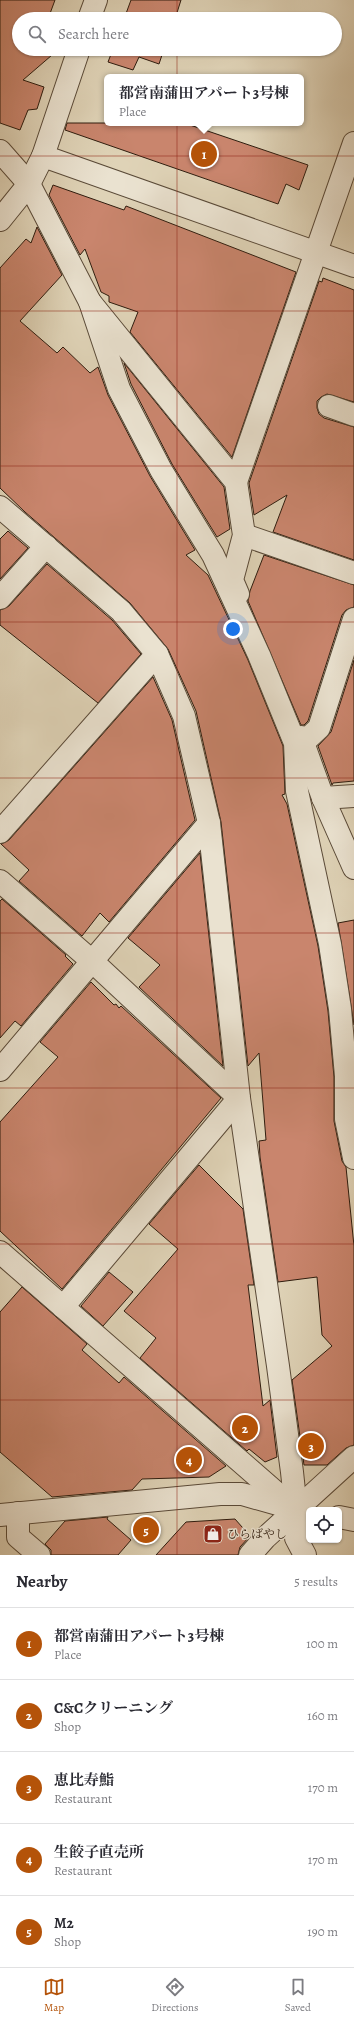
<!DOCTYPE html>
<html lang="en">
<head>
<meta charset="utf-8">
<style>
	:root { --surface:#fff; --page:#f7f7f7; --text:#2b2b33; --muted:#7c7c81; --line:#e1e1e2; --accent:#b45309 }
	body { margin:0; font-family:Alegreya,"Noto Serif JP",serif; background:var(--page); color:var(--text) }
	.controls { position:absolute; right:12px; bottom:12px; display:grid; overflow:hidden; border-radius:6px; box-shadow:0 1px 3px #0004 }
	.controls button { width:36px; height:36px; display:grid; place-items:center; padding:0; border:0; border-bottom:1px solid var(--line); background:var(--surface); color:var(--text); font:20px sans-serif }
	.you { position:absolute; left:233px; top:629px; width:14px; height:14px; margin:-10px; border:3px solid #fff; border-radius:50%; background:#1a73e8; box-shadow:0 0 0 6px #1a73e833 }
	.badge { display:grid; place-items:center; width:26px; height:26px; border-radius:50%; background:var(--accent); color:#fff; font-size:13px; font-weight:700 }
	.pin { position:absolute; translate:-50% -50%; border:2px solid #fff; box-shadow:0 1px 4px #0006 }
	.popup { position:absolute; left:104px; top:74px; width:200px; height:52px; box-sizing:border-box; display:grid; place-content:center; border-radius:6px; background:var(--surface); filter:drop-shadow(0 1px 3px #0005); font-size:13px; white-space:nowrap; color:var(--muted) }
	.popup b { font-size:15px; color:var(--text) }
	.popup::after { content:''; position:absolute; left:50%; top:100%; margin-left:-8px; border:8px solid transparent; border-top-color:var(--surface) }
	.list { margin:0; padding:0; list-style:none }
	h2 { display:flex; justify-content:space-between; align-items:center; height:52px; margin:0; padding:0 16px; font-size:17px }
	h2 small { font-size:13px; font-weight:400; color:var(--muted) }
	.list li { display:grid; grid-template-columns:26px 1fr auto; gap:12px; align-items:center; box-sizing:border-box; height:72px; padding:0 16px; border-top:1px solid var(--line) }
	.list b { display:block; font-size:15px; white-space:nowrap }
	.list p { margin:0; font-size:13px; white-space:nowrap; color:var(--muted) }
	.list em { font-size:13px; font-style:normal; color:var(--muted) }
	.icon { flex:none; width:22px; height:22px; fill:none; stroke:currentColor; stroke-width:2; stroke-linecap:round; stroke-linejoin:round }
	.map { position:relative; flex:none; width:354px; height:1555px; overflow:hidden }
	.search { position:absolute; background:var(--surface); box-shadow:0 1px 3px #0004; left:12px; right:12px; top:12px; height:44px; display:flex; align-items:center; gap:10px; box-sizing:border-box; padding:0 14px; border-radius:22px; color:var(--muted); font-size:15px }
	.sheet { height:412px; background:var(--surface) }
	nav { display:flex; justify-content:space-around; align-items:center; box-sizing:border-box; height:56px; border-top:1px solid var(--line); background:var(--surface); font-size:11px; color:var(--muted) }
	nav a { display:grid; justify-items:center; gap:2px }
	nav .on { color:var(--accent) }
	.map>svg:first-child { display:block }
	.building { fill:#c9856d; stroke:#2e1c0e }
	.lines { fill:none; stroke-linecap:round; stroke-linejoin:round }
	.minor-casing { stroke:#5a4a38; stroke-width:24 }
	.minor { stroke:#eae2d0; stroke-width:22 }
	.grid { fill:none; stroke:#8f2418; stroke-width:1; stroke-opacity:0.55 }
	.labels { text-anchor:middle; stroke-width:3; stroke-linejoin:round; paint-order:stroke }
	.poi-label { font-size:12px; fill:#2e1c0e; stroke:#eae2d0; text-anchor:start }
</style>
</head>
<body>
<div class="map">
<svg width="354" height="1555" viewBox="0 0 354 1555">
	<rect width="100%" height="100%" fill="#dfd3b7"/>
	<filter id="stains"><feTurbulence type="fractalNoise" baseFrequency=".005" numOctaves="4"/><feColorMatrix values="0 0 0 0 .2 0 0 0 0 .09 0 0 0 0 .02 0 0 0 .5 -.17"/></filter>
	<radialGradient id="worn" r=".72"><stop offset=".6" stop-color="#630" stop-opacity="0"/><stop offset="1" stop-color="#630" stop-opacity=".3"/></radialGradient>
	<g class="building">
		<path d="M0,0H55L48,19H19V49H59L23,80L44,87L37,109L28,110L20,130L0,123Z"/>
		<path d="M131,0H181L175,19H124Z"/>
		<path d="M113,49H164L159,64L139,57L133,70L108,62Z"/>
		<path d="M67,123H184L308,165L299,190L286,184L278,204L65,130Z"/>
		<path d="M53,185L124,210L126,206L296,272L232,457L130,332L138,312L109,302V296L101,292L85,249L80,255L49,195Z"/>
		<path d="M37,227L62,275L20,321L57,353L63,347L90,373L98,367L108,395L150,476L195,550L186,555L208,575L248,660L283,746L285,794L282,795L287,804L318,946L328,1011L334,1077V1121L342,1161L346,1167L354,1246V1445L346,1448L327,1465H304L292,1380L332,1346L322,1335L317,1277L278,1282L260,1157L259,1141L266,1140L259,1053L248,1066L221,822L196,711L168,649L130,603L25,512L0,488V268L26,239L31,243Z"/>
		<path d="M323,278L354,290V402L327,394L321,397L317,401V408L319,414L324,418L354,427V560L273,532L287,495L254,515L249,483L319,281L322,282Z"/>
		<path d="M124,363L224,487L230,529L217,537L172,464L131,384Z"/>
		<path d="M8,531L28,548L0,579V539Z"/>
		<path d="M264,555L354,585V607L346,610L342,615L308,721L304,725H301L248,601L250,591Z"/>
		<path d="M47,564L112,620L141,654L98,703L0,625V610L9,606Z"/>
		<path d="M354,660V781L333,783L332,785L318,746L331,732Z"/>
		<path d="M153,677L172,720L195,820L109,922L100,913L82,936L19,881L29,870L1,844L9,840Z"/>
		<path d="M200,853L223,1066L139,987L160,965L128,938Z"/>
		<path d="M2,899L66,955L65,956L73,964L21,1026L15,1021L0,1038V901Z"/>
		<path d="M354,920V1025L338,923Z"/>
		<path d="M91,982L114,1005L116,1004L119,1008L121,1006L221,1098L62,1289L0,1231V1122L58,1057L40,1042Z"/>
		<path d="M199,1165L243,1209L254,1285H248L263,1406L270,1400L277,1457L265,1462L249,1449L247,1451L140,1358L156,1338L124,1311L178,1249L149,1224Z"/>
		<path d="M109,1272L133,1292L103,1326L81,1306Z"/>
		<path d="M22,1287L87,1344L82,1350L119,1383L124,1377L226,1466L209,1477L142,1479L132,1490L52,1497L0,1452V1312Z"/>
		<path d="M108,1517L107,1519L131,1540L118,1555H51V1550L45,1544L65,1521Z"/>
		<path d="M235,1519L250,1536L240,1547L238,1555H156L186,1522Z"/>
	</g>
	<g class="lines">
		<g class="minor-casing">
			<g id="minor">
				<path d="M89,19L96,0"/>
				<path d="M0,151L29,184L90,302L236,482L244,535L232,580L238,594"/>
				<path d="M43,156L354,266"/>
				<path d="M0,220L29,184L43,156L79,49"/>
				<path d="M90,302L119,389L161,470L213,555L259,655L295,743L297,791L330,944L340,1009L346,1076V1119L354,1158"/>
				<path d="M329,406L354,415"/>
				<path d="M236,482L354,143"/>
				<path d="M0,507L121,611L157,654L184,716L209,823L239,1098L278,1366L292,1472L296,1510V1538L305,1555"/>
				<path d="M244,535L354,573"/>
				<path d="M0,598L46,546"/>
				<path d="M301,737L323,798L354,868"/>
				<path d="M304,742L319,728L354,619"/>
				<path d="M323,798L354,796"/>
				<path d="M0,832L157,654"/>
				<path d="M0,881L93,962L239,1098L63,1307"/>
				<path d="M0,1070L209,823"/>
				<path d="M0,1252L296,1510"/>
				<path d="M18,1513V1537L39,1555"/>
				<path d="M0,1515L220,1494H242L288,1507"/>
				<path d="M339,1517L354,1520"/>
				<path d="M250,1555L265,1538L354,1457"/>
			</g>
		</g>
		<use href="#minor" class="minor"/>
	</g>
	<path class="grid" d="M177,0V19M177,49V1555M0,156H354M0,311H354M0,466H354M0,622H354M0,778H354M0,933H354M0,1088H354M0,1244H354M0,1400H354"/>
	<defs>
		<g id="shop-square" transform="scale(1)"><rect x="-9" y="-9" width="18" height="18" rx="4" fill="#8f2418" stroke="#eae2d0"/><path d="M-5-2.5h2.3a2.7 3.5 0 0 1 5.4 0H5L5.5 6h-11ZM-1.5-2.5h3a1.5 2.3 0 0 0-3 0Z" fill="#fff"/></g>
	</defs>
	<g fill-rule="evenodd">
		<use href="#shop-square" x="213" y="1534"/>
	</g>
	<g class="labels">
		<g class="poi-label">
			<text x="227" y="1538">ひらばやし</text>
		</g>
	</g>
	<rect width="100%" height="100%" filter="url(#stains)"/>
	<rect width="100%" height="100%" fill="url(#worn)"/>
</svg>
<div class="controls">
<button><svg class="icon" aria-label="locate" viewBox="0 0 24 24"><circle cx="12" cy="12" r="6"/><path d="M12 2v4M12 18v4M2 12h4M18 12h4"/></svg></button>
</div>
<div class="you"></div>
<div class="pin badge" style="left:204px;top:154px">1</div>
<div class="popup"><b>都営南蒲田アパート3号棟</b>Place</div>
<div class="pin badge" style="left:245px;top:1428px">2</div>
<div class="pin badge" style="left:311px;top:1446px">3</div>
<div class="pin badge" style="left:189px;top:1460px">4</div>
<div class="pin badge" style="left:146px;top:1530px">5</div>
<div class="search"><svg class="icon" aria-label="search" viewBox="0 0 24 24"><circle cx="10" cy="10" r="6"/><path d="M15 15l6 6"/></svg>Search here</div>
</div>
<section class="sheet">
<h2>Nearby<small>5 results</small></h2>
<ul class="list">
<li><span class="badge">1</span><div><b>都営南蒲田アパート3号棟</b><p>Place</p></div><em>100 m</em></li>
<li><span class="badge">2</span><div><b>C&amp;Cクリーニング</b><p>Shop</p></div><em>160 m</em></li>
<li><span class="badge">3</span><div><b>恵比寿鮨</b><p>Restaurant</p></div><em>170 m</em></li>
<li><span class="badge">4</span><div><b>生餃子直売所</b><p>Restaurant</p></div><em>170 m</em></li>
<li><span class="badge">5</span><div><b>M2</b><p>Shop</p></div><em>190 m</em></li>
</ul>
</section>
<nav>
<a class="on"><svg class="icon" aria-label="map" viewBox="0 0 24 24"><path d="M3 6l6-2 6 2 6-2v14l-6 2-6-2-6 2zM9 4v14M15 6v14"/></svg>Map</a>
<a><svg class="icon" aria-label="directions" viewBox="0 0 24 24"><path d="M12 3l9 9-9 9-9-9zM9 14v-3h6M13 9l2 2-2 2"/></svg>Directions</a>
<a><svg class="icon" aria-label="saved" viewBox="0 0 24 24"><path d="M7 4h10v16l-5-4-5 4z"/></svg>Saved</a>
</nav>
</body>
</html>
